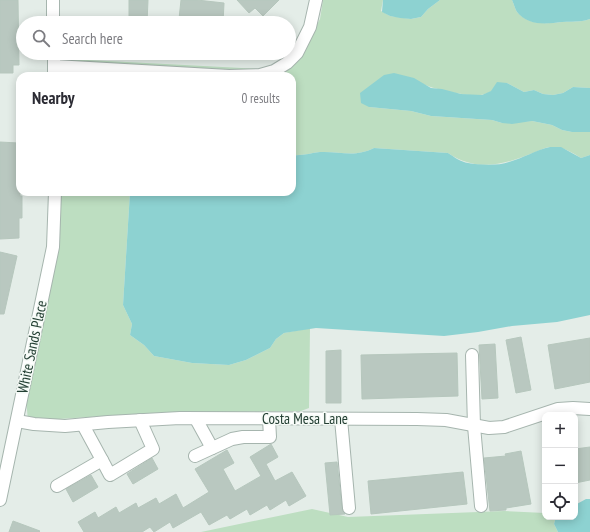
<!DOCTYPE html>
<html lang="en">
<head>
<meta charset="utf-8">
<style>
	:root { --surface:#fff; --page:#f2f2f3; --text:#2b2b33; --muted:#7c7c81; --line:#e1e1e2 }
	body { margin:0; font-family:"PT Sans Narrow",sans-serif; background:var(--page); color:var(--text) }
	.controls { position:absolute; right:12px; bottom:12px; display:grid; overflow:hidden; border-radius:8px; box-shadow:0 2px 10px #0003 }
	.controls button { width:36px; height:36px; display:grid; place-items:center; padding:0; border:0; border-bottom:1px solid var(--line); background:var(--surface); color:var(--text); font:20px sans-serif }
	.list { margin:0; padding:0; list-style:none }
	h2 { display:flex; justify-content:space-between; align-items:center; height:52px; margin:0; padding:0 16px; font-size:17px }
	h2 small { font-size:13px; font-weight:400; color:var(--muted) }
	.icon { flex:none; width:22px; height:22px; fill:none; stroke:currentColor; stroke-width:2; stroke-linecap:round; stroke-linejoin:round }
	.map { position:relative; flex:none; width:590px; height:532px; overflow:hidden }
	.search { position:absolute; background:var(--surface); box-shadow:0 2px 10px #0003; left:16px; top:16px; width:280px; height:44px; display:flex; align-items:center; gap:10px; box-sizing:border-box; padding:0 14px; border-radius:22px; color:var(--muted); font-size:15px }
	.panel { position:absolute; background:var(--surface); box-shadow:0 2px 10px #0003; left:16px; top:72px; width:280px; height:124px; border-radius:12px }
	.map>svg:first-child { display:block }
	.green { fill:#bddec1 }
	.water { fill:#8dd2d1 }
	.building { fill:#b9c8c0; stroke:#b6c7bd }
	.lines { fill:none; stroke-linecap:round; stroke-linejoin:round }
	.minor-casing { stroke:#a6b5ae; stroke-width:14 }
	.minor { stroke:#fff; stroke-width:12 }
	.labels { text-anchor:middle; stroke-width:3; stroke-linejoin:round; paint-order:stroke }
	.street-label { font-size:15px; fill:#233f33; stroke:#f5faf6 }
</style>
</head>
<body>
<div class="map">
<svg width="590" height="532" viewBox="0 0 590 532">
	<rect width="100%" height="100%" fill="#e4ede8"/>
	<g class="green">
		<path d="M323,0H383L381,11L390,16L411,19L421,17L428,9L440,0H512C514,4 515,9 517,12C529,25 545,24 562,22C572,21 580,23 590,19V88L573,87L563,93L553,95L543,94L534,90L524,92L507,83C499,87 489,94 481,95C469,97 433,89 423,84L369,107L411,111L431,116L492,120L502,123L532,121L552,125L562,130L572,132H590V155L581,158C572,152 562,146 550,147C542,148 537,152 530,154C501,166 475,171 448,153L374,148C354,158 341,151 320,152C311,153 302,156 292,155V76H61L69,59L278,70L298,60L320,19Z"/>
		<path d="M51,192H130L123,305L132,324L130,335L144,345L154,356L192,363L229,365L246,360L270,348L276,339L284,333L310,328L309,408L301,411L151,413L28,421L26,399L44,292Z"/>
		<path d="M312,509L348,517L504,511L545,513V517H556L554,524L558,532H201Z"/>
	</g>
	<g class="water">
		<path d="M383,0H440L428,9L421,17L411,19L400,18L390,16L382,12Z"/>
		<path d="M512,0H590V19C580,23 572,21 562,22C546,24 528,26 517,12C515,9 514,4 512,0Z"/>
		<path d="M394,73L414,78L431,88L442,89L461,94L482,95L491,91L497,82L507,83L524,92L534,90L543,94L553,95L563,93L573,87L590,88V132H572L562,130L552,125L532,121L512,124L502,123L492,120L431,116L411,111L369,107L361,103L360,93L384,75Z"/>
		<path d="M550,147H561L581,158L590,155V315L557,322L512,326L478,332L444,336L316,328L284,333L276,339L270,348L246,360L229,365L192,363L154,356L144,345L130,335L132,324L123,305L130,192H292V155C302,156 311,153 320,152C341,151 354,158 374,148L448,153C454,157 461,162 468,163C479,165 498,166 509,162C523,158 536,150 550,147Z"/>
		<path d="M586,499H590V532H558L554,524L556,517H575V505Z"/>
	</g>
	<g class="building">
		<path d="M0,0H18L19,65H13V73H0Z"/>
		<path d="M129,0H148L147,23H129Z"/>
		<path d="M181,0H197L224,3L223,23H192V20L179,19Z"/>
		<path d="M237,0H279L263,16L255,8L249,13Z"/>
		<path d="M0,142L18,143L17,168H20V196H22V218H19V238L0,239Z"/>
		<path d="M0,252L17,256L4,314H0Z"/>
		<path d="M521,337L531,390L516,393L506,340Z"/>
		<path d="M590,338V382L555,389L548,345Z"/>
		<path d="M495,344L498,398L482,399L479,345Z"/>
		<path d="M341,350V403H326V351Z"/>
		<path d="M457,353L458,396L362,399L361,355Z"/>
		<path d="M271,444L278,457L266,464L275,481L292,472L306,496L289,506L286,500L270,510L267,505L250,515L247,509L230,519L227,515L209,525L201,512L173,528L170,522L154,532L150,527L142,532H84L78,522L95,512L98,518L116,507L119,513L136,503L138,508L156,498L159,504L176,494L183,508L209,492L195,469L227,450L234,463L223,469L235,491L261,476L250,457Z"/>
		<path d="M590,447V480L575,483V449Z"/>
		<path d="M521,451L531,504L506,508V510L490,511L484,458L506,456L505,454Z"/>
		<path d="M152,458L158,469L133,484L127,474Z"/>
		<path d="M337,462L342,509L345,514L330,515L325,463Z"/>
		<path d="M463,472L467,504L371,514L368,481Z"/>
		<path d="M91,475L98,487L73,502L66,489Z"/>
		<path d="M13,521L40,531L39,532H9Z"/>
	</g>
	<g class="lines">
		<g class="minor-casing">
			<g id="minor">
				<path d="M53,0V23"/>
				<path d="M54,53V76"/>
				<path d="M54,66L229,76L260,75L274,71L287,63L297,53L310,27L316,0"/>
				<path d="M472,355L474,426L481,506"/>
				<path d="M196,419L212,448"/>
				<path d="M341,419L349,508"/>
				<path d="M17,421L34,424L65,426L108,422L180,418L417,419L446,420L489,428L504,427L558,409L573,408L590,409"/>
				<path d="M83,425L102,460"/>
				<path d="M195,456L232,439L243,437H270L269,419"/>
				<path d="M57,486L102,460L110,475L153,449L140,420"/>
				<path d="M0,500L53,247L55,192"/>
			</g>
		</g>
		<use href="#minor" class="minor"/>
	</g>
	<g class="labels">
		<g class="street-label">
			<text transform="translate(32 347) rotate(-78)" y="5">White Sands Place</text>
			<text x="305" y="424">Costa Mesa Lane</text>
		</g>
	</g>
</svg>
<div class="controls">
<button>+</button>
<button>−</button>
<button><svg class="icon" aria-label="locate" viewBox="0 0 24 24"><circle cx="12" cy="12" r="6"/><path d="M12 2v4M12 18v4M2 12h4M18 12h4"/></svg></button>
</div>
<div class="search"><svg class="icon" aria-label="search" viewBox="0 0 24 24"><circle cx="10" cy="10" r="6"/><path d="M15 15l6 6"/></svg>Search here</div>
<section class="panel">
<h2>Nearby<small>0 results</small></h2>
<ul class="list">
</ul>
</section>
</div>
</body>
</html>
